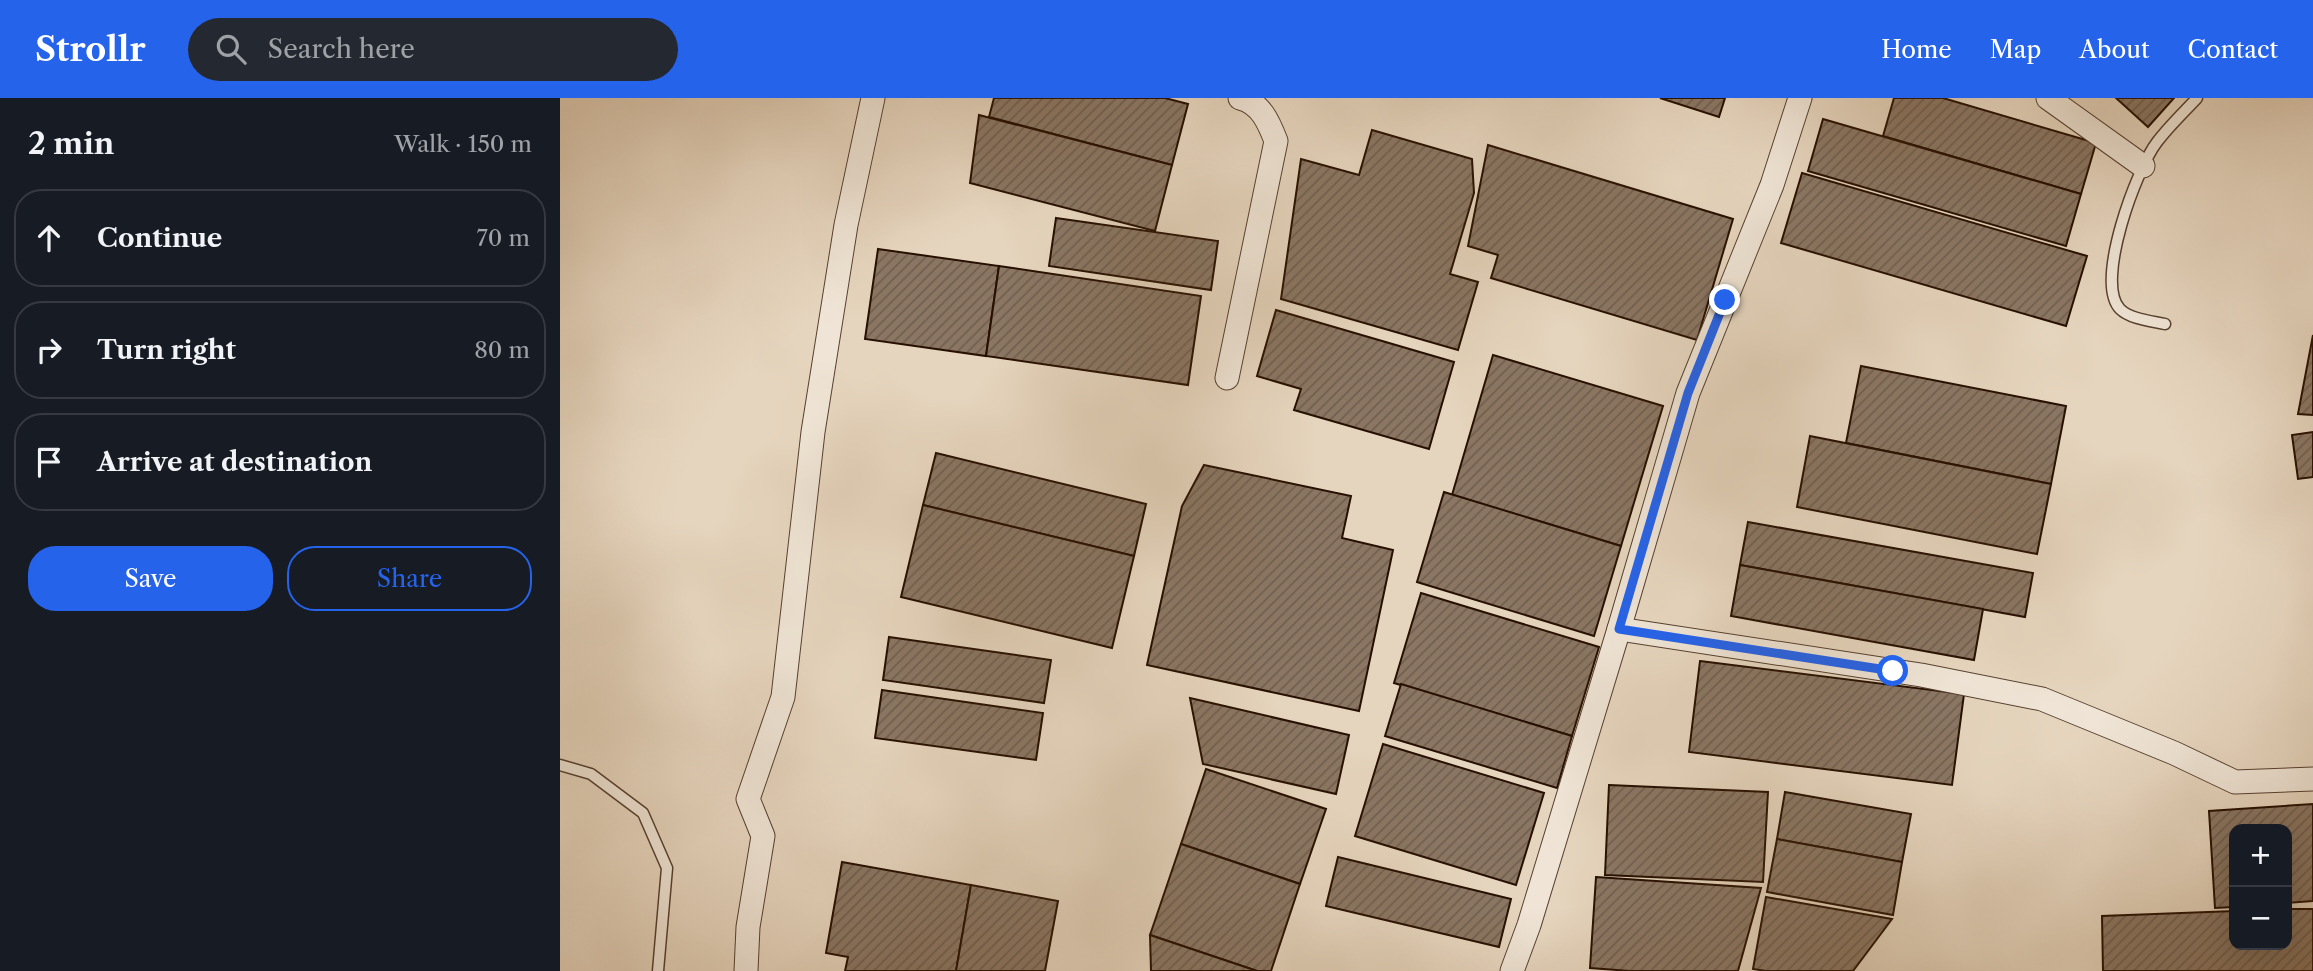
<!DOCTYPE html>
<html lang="en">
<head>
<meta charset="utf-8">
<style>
	:root { --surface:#171b24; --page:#242831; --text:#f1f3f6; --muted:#9ea1a6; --line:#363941; --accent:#2563eb }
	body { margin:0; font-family:"Libre Caslon Text",serif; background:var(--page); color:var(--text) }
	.controls { position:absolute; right:21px; bottom:21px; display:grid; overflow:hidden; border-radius:14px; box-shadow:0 7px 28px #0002 }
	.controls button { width:63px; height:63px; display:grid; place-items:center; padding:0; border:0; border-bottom:2px solid var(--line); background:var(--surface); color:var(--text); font:35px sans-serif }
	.stop { position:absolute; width:21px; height:21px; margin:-16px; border:5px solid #2563eb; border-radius:50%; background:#fff }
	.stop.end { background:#2563eb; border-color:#fff; box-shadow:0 2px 7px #0008 }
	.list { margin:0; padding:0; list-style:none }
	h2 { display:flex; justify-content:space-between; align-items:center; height:91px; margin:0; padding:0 28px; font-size:30px }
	h2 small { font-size:23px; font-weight:400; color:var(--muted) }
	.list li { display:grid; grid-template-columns:46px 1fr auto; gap:21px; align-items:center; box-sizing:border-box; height:98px; margin:0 14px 14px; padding:0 14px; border:2px solid var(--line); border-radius:28px }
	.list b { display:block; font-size:26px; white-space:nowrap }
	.list em { font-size:23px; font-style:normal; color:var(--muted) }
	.actions { display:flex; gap:14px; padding:21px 28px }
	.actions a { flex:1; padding:16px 0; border:2px solid var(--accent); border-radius:28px; text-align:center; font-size:24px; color:var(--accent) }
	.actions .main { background:var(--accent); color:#fff }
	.icon { flex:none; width:38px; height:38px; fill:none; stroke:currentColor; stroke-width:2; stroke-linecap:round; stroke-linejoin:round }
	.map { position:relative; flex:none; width:1753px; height:873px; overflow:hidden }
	header { display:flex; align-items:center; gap:42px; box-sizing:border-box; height:98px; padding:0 35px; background:var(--accent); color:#fff }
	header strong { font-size:33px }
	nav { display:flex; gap:38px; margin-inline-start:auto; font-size:24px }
	.search { width:490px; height:63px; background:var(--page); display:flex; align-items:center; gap:18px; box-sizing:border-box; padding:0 24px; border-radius:38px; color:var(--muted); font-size:26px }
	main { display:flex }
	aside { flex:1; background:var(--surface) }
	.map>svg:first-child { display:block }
	.building { fill:url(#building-hatch); stroke:#271001; stroke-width:2 }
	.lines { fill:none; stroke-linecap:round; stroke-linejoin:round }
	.lane-casing { stroke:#574130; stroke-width:13 }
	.street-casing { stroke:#574130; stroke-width:25 }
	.lane { stroke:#efe4d5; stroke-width:10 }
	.street { stroke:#efe4d5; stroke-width:23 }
	.route { stroke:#2563eb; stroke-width:9 }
</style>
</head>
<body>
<header>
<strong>Strollr</strong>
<div class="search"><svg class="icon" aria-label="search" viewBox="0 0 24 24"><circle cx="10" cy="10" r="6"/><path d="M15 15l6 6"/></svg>Search here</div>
<nav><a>Home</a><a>Map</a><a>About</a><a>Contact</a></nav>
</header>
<main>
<aside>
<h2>2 min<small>Walk · 150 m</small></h2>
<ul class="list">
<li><svg class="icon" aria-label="ahead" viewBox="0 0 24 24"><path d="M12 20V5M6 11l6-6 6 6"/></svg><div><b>Continue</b></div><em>70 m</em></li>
<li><svg class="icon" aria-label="right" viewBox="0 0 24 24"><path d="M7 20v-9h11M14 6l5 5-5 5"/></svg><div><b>Turn right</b></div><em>80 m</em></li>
<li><svg class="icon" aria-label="arrive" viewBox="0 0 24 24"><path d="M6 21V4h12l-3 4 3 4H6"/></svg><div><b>Arrive at destination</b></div></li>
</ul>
<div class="actions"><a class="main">Save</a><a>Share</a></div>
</aside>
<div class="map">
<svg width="1753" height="873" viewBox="0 0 1753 873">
	<defs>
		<pattern id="building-hatch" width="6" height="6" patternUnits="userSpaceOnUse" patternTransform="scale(1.75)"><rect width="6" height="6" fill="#8a7663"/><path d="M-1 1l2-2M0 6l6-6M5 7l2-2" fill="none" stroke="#715f4f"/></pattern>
	</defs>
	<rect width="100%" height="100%" fill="#e6d5be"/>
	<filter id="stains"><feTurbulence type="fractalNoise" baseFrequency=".00286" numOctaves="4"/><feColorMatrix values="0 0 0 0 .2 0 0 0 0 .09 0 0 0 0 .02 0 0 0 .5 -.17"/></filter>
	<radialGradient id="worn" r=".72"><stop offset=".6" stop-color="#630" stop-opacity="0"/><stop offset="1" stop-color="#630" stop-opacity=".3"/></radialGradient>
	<g class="building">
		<path d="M434,0H605L628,6L612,67L429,19Z"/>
		<path d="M1100,0H1165L1159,19Z"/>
		<path d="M1334,0H1383L1536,45L1521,96L1323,38Z"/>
		<path d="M1556,0H1614L1588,29Z"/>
		<path d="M419,17L612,67L595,133L410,85Z"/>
		<path d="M1263,21L1521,96L1506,148L1248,73Z"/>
		<path d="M812,32L912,61L914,95L890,176L918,184L898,252L721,201L741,61L799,77Z"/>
		<path d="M928,47L1173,121L1137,242L931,180L938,157L908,148Z"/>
		<path d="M1242,75L1527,158L1506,228L1221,145Z"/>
		<path d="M496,120L658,143L651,192L489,168Z"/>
		<path d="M318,151L439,168L426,258L305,241Z"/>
		<path d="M439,168L641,198L628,287L426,258Z"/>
		<path d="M716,212L894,264L869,351L734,312L741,291L697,278Z"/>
		<path d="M1753,237V317L1738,316Z"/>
		<path d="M933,257L1103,308L1061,448L892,397Z"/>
		<path d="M1301,268L1506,308L1491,386L1286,345Z"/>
		<path d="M1753,334V379L1738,381L1732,337Z"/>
		<path d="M1250,338L1491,386L1477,456L1237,409Z"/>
		<path d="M376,355L586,406L574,458L363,407Z"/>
		<path d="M644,367L791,398L782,440L833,452L799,613L587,567L622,408Z"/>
		<path d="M884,394L1061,448L1034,538L857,484Z"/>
		<path d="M363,407L574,458L552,550L341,499Z"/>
		<path d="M1188,424L1473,475L1465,519L1180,467Z"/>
		<path d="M1180,467L1423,511L1414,562L1171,518Z"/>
		<path d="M861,495L1039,549L1012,638L834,585Z"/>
		<path d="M329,539L491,562L484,605L323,582Z"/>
		<path d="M1140,563L1404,596L1392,687L1129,654Z"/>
		<path d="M841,586L1012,638L997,690L825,638Z"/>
		<path d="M322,592L483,615L476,662L315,640Z"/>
		<path d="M630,600L789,637L776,696L643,666Z"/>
		<path d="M823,646L984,695L956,787L795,738Z"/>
		<path d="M646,671L766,711L740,786L621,746Z"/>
		<path d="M1049,687L1208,694L1203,784L1045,777Z"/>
		<path d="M1225,694L1351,716L1342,764L1217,741Z"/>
		<path d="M1753,706V803L1727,805V731H1674V809L1655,810L1649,713Z"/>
		<path d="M1217,741L1342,764L1333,817L1207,794Z"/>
		<path d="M621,746L740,786L711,873H697L590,837Z"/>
		<path d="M778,759L951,801L939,849L766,808Z"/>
		<path d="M282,764L411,787L396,873H285L288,859L266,855Z"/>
		<path d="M1036,779L1201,790L1178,873H1070L1030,870Z"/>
		<path d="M411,787L498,803L485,873H396Z"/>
		<path d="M1206,799L1332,821L1293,873H1206L1193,871Z"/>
		<path d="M1727,811H1753V873H1543L1542,818L1674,813V847H1727Z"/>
		<path d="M590,837L697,873H591Z"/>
	</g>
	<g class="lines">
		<g class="lane-casing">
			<g id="lane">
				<path d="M1605,226C1591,223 1570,221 1560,211C1534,184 1577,70 1597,44C1609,28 1624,14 1637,0"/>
				<path d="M0,667L31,676L83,715L107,770L98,873"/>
			</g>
		</g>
		<g class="street-casing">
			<g id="street">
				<path d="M1488,0L1583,68"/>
				<path d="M667,280L716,43C709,25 701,5 680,0"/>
				<path d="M1059,531L1361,577L1482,601L1614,655L1675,684L1753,681"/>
				<path d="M186,873L188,829L203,738L188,701L223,599L253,334L286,127L313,0"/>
				<path d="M952,873L969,827L1059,531L1128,295L1212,87L1240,0"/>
			</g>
		</g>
		<use href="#lane" class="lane"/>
		<use href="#street" class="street"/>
	</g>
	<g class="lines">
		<path class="route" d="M1165,202L1128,295L1059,531L1333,573"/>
	</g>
	<rect width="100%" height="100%" filter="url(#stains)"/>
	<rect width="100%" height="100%" fill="url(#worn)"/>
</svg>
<div class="controls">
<button>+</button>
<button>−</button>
</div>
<div class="stop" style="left:1333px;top:573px"></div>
<div class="stop end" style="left:1165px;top:202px"></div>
</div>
</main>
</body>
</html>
